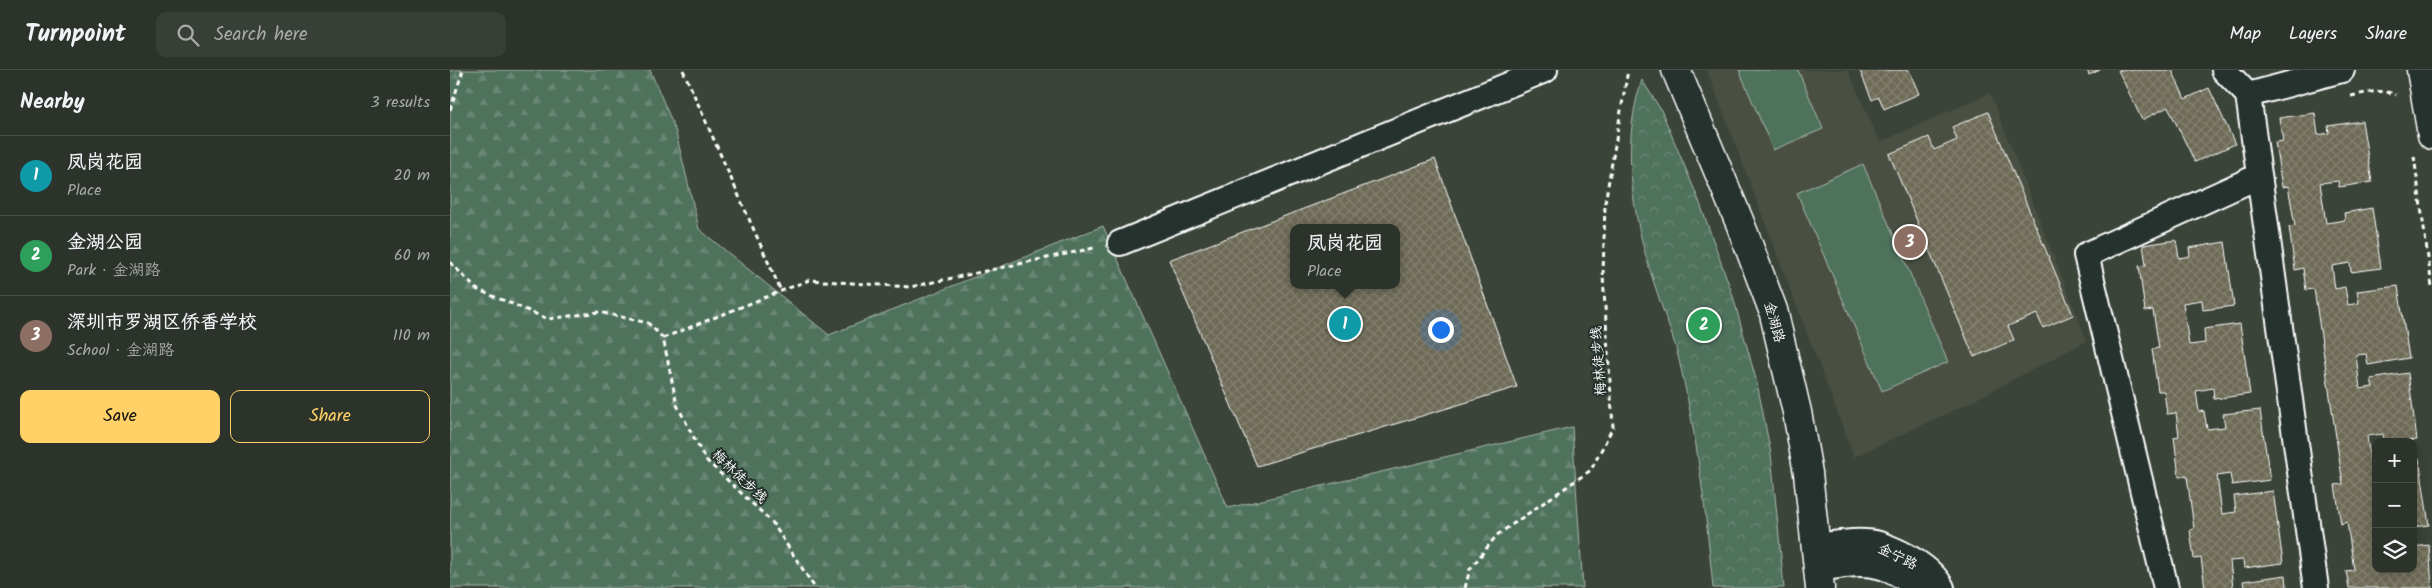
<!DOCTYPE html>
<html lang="en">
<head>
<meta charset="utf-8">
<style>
	:root { --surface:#2c332b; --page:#383f37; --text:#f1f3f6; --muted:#a6aaa9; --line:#484e47; --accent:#ffd166 }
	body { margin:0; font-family:Kalam,"LXGW WenKai TC",sans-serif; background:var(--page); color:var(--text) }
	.controls { position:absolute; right:15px; bottom:15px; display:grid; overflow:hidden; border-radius:10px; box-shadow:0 2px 12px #0003 }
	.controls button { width:45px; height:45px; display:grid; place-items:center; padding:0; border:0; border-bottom:1px solid var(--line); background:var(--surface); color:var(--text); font:25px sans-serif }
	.you { position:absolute; left:990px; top:259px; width:18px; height:18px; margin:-12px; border:4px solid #fff; border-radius:50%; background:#1a73e8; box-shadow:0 0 0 8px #1a73e833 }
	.badge { display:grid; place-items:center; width:32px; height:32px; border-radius:50%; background:var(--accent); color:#fff; font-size:16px; font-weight:700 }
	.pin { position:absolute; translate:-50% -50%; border:2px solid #fff; box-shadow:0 1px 5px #0006 }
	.popup { position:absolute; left:840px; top:154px; width:110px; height:65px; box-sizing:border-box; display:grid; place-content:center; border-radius:10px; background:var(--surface); filter:drop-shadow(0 1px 4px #0005); font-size:16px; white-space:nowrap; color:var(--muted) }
	.popup b { font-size:19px; color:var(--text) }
	.popup::after { content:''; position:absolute; left:50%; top:100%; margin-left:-10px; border:10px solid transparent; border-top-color:var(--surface) }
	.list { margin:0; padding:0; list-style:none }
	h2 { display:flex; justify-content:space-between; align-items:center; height:65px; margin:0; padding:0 20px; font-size:21px }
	h2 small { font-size:16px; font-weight:400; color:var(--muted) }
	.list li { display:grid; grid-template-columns:32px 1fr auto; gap:15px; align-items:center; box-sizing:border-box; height:80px; padding:0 20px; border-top:1px solid var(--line) }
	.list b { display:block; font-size:19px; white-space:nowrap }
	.list p { margin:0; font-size:16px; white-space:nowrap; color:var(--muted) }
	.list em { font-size:16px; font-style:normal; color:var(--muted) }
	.actions { display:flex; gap:10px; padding:15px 20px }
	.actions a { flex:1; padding:11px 0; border:1px solid var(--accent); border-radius:10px; text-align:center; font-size:18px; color:var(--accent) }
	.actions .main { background:var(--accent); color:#111 }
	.icon { flex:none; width:28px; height:28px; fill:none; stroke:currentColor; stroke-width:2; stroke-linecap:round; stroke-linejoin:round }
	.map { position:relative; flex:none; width:1982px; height:518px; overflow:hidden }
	header { display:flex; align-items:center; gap:30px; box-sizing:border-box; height:70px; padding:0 25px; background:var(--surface); border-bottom:1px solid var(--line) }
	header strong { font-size:24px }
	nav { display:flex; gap:28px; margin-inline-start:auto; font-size:18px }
	.search { width:350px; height:45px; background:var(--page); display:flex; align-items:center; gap:12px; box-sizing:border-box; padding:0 18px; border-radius:10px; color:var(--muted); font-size:19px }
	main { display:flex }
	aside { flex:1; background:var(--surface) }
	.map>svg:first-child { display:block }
	.built { fill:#4a4f42 }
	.grass { fill:#50725d; stroke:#a8b8ae }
	.forest { fill:url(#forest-firs); stroke:#a8b8ae }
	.park { fill:url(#park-crowns); stroke:#a8b8ae }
	.building { fill:url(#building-cross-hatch); stroke:#fff; fill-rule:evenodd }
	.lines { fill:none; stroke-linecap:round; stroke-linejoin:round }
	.street-casing { stroke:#fff; stroke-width:28 }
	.secondary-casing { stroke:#fff; stroke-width:31 }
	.path { stroke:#fff; stroke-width:3; stroke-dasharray:5 4; stroke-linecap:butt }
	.street { stroke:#26332d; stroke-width:24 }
	.secondary { stroke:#26332d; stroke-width:28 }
	.labels { text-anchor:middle; stroke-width:4; stroke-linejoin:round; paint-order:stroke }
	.street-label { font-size:14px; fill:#fff; stroke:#26332d }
</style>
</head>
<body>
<header>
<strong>Turnpoint</strong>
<div class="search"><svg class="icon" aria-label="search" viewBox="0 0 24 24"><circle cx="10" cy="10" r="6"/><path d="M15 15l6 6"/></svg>Search here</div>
<nav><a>Map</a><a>Layers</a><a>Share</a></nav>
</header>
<main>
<aside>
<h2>Nearby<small>3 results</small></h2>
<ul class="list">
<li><span class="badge" style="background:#0f9aa8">1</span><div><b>凤岗花园</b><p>Place</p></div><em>20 m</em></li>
<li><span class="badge" style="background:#2e9e5b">2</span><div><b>金湖公园</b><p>Park · 金湖路</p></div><em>60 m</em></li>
<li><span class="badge" style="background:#8d6e63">3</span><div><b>深圳市罗湖区侨香学校</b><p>School · 金湖路</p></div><em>110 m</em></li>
</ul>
<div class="actions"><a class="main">Save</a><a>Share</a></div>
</aside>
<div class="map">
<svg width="1982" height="518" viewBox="0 0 1982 518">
	<defs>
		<pattern id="forest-firs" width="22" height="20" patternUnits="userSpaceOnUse" patternTransform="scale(1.25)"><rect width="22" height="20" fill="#50725d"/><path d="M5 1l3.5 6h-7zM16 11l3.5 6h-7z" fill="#6a8775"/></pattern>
		<pattern id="park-crowns" width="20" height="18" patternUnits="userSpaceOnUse" patternTransform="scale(1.25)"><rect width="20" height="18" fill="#50725d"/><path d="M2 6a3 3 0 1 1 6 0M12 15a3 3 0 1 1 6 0" fill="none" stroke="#6a8775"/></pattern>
		<pattern id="building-cross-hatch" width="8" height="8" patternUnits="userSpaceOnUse" patternTransform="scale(1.25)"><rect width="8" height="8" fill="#6d6a56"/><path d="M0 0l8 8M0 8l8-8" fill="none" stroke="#83806f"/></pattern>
	</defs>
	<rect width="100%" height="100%" fill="#3b4439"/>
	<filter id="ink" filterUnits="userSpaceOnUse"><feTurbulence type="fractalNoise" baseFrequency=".02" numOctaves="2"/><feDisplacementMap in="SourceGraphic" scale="10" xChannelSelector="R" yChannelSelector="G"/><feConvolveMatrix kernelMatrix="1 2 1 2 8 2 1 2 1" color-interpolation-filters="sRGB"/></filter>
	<g filter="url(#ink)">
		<path class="built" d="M1257,0H1398L1430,72L1540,23L1637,271L1513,336L1404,387Z"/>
		<g class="grass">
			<path d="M1289,0H1348L1373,59L1323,80Z"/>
			<path d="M1413,94L1498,292L1432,321L1347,123Z"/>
		</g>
		<path class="forest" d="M0,0H200L225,59L249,159L379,265L653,156L778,438L1122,357L1133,518H0Z"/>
		<path class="park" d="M1192,10L1211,40L1248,128L1282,223L1307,313L1321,384L1334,518H1263C1256,442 1247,364 1229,290C1224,268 1215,247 1208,225C1185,158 1168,80 1192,10Z"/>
		<g class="building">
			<path d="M1412,0H1459L1469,24L1434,39L1429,27L1422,30L1410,1Z"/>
			<path d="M1637,0H1650L1639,5Z"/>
			<path d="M1668,0H1722L1735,29L1759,18L1785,74L1745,92L1718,37L1692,50Z"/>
			<path d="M1538,42L1623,245L1593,258L1587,244L1558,256L1564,270L1524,287L1439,84L1479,67L1484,80L1507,70L1502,57Z"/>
			<path d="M1865,43L1868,65L1879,63L1878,56L1912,51L1922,112L1889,117L1888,111L1870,113L1876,153L1895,150L1894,143L1922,138L1931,198L1901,202L1900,193L1882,196L1885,219L1895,217L1898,235L1909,233L1907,221L1948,216L1959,288L1918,295L1916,284L1906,285L1910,319L1923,317L1921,309L1958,303L1967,370L1934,372L1933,364L1917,366L1922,405H1926V499H1963V477L1979,475L1982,518H1899L1896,501L1904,500L1897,452L1891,454L1885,415L1893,414L1864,219L1856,220L1853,198L1845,200L1839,157L1845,156L1838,116L1832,117L1825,72L1833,71L1829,48Z"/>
			<path d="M985,89L1067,317L807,396L719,190ZM844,158H946V215H844Z"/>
			<path d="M1726,170L1729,188L1740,186L1739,178L1775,172L1784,236L1753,240L1752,230L1733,233L1739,275L1755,273L1754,259L1790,254L1800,324L1764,329L1763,318L1746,321L1749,342L1754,341L1757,359L1775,357L1773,344L1810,340L1820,410L1782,415L1780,404L1767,406L1772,444L1786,442L1784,426L1823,421L1833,493L1794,498L1793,490L1780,491L1783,518H1755L1751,488L1744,489L1740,460L1744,459L1737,406L1729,407L1724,367L1729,366L1726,343L1717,344L1714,321H1708L1702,279L1709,278L1703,240L1695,241L1689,196L1696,195L1693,175Z"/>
			<path d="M1969,388L1979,455L1963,457V389Z"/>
			<path d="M1836,505L1837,518H1794L1793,511Z"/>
		</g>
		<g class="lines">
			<g class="street-casing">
				<g id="street">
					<path d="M1774,0L1798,25L1866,518"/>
					<path d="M1798,25L1892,0"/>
					<path d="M670,173L1095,0"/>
					<path d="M1366,476C1383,474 1412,469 1429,474C1450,481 1482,497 1492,518"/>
					<path d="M1368,499C1411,492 1433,488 1467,518"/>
					<path d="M1716,518L1636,185L1809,106"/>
				</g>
			</g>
			<g class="secondary-casing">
				<g id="secondary">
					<path d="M1226,0L1290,153L1323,240L1347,342L1358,403L1370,518"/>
					<path d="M1971,0L1982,65"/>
				</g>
			</g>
			<g class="path">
				<path d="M233,0L331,221"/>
				<path d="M1901,26C1916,23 1932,18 1946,25"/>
				<path d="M0,40L13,0"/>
				<path d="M1964,86L1982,217"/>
				<path d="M0,192L26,219L98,249L149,242L198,253L213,268L227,335L255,389L322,452L365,518"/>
				<path d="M213,268L359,210L460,217L644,178"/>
				<path d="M1015,518L1020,499L1047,465L1141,400L1163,357L1153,206L1155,133L1178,0"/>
			</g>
			<use href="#street" class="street"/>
			<use href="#secondary" class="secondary"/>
		</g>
	</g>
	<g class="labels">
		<g class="street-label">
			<text transform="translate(1325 252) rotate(74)" y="5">金湖路</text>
			<text transform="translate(1148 291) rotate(-94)" y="5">梅林徒步线</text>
			<text transform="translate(290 406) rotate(44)" y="5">梅林徒步线</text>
			<text transform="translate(1448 486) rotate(26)" y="5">金宁路</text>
		</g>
	</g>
</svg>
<div class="controls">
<button>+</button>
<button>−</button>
<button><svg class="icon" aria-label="layers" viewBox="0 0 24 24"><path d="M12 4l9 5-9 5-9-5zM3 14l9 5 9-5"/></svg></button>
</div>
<div class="you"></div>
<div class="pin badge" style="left:895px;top:254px;background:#0f9aa8">1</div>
<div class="popup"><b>凤岗花园</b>Place</div>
<div class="pin badge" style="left:1254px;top:255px;background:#2e9e5b">2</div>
<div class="pin badge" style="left:1460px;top:172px;background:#8d6e63">3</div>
</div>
</main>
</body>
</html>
